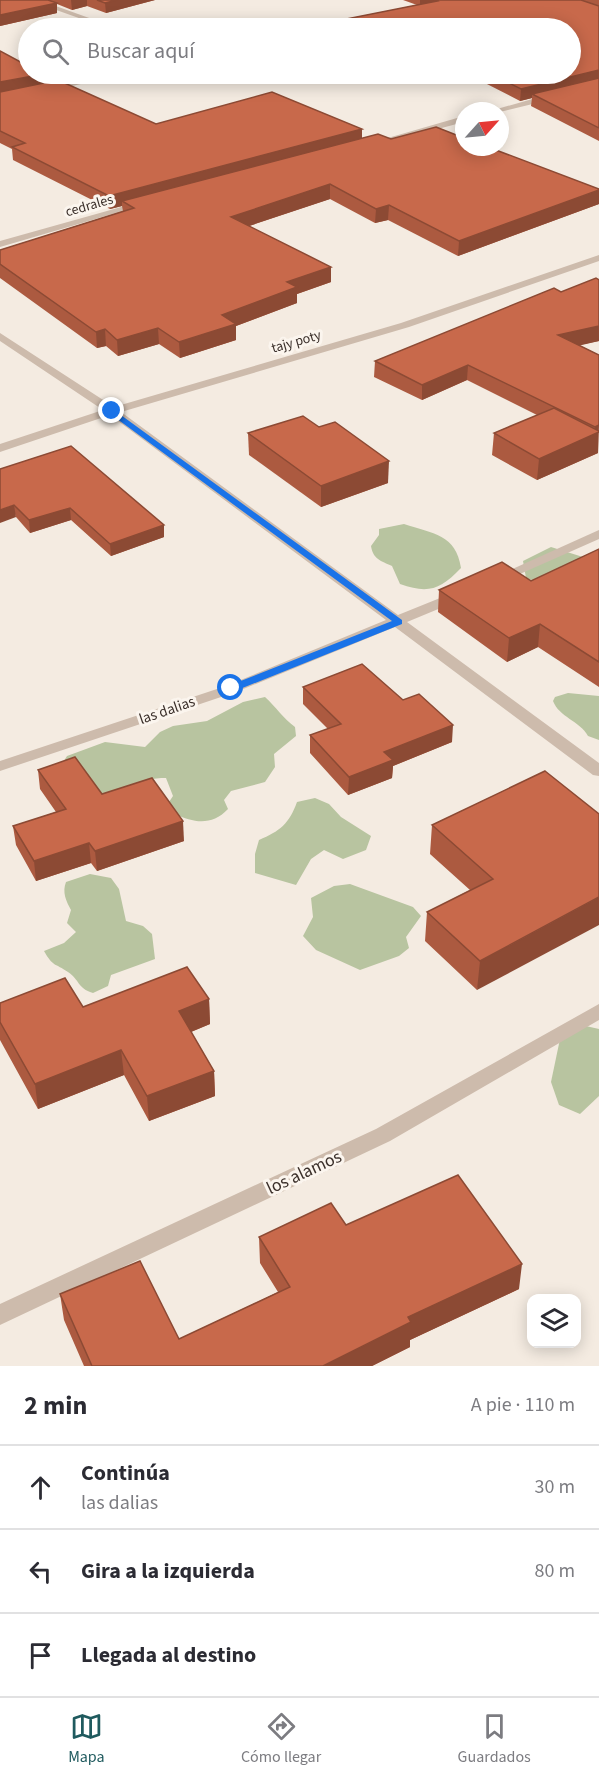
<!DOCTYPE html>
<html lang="es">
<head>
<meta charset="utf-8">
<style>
	:root { --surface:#fff; --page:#f7f7f7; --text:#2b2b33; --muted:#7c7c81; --line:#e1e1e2; --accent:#1f5a5e }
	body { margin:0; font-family:"Source Sans 3",sans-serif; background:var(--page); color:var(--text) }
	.controls { position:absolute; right:18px; bottom:18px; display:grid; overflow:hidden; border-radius:12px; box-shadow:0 3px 15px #0003 }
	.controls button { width:54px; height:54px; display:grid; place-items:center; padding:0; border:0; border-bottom:2px solid var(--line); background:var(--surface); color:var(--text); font:30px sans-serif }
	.compass { position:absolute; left:455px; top:102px; width:54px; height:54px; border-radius:50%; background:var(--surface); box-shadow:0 3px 15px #0003; rotate:63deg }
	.stop { position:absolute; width:18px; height:18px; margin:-14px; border:4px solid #1a73e8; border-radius:50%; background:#fff }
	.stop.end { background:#1a73e8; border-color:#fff; box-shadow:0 2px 6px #0008 }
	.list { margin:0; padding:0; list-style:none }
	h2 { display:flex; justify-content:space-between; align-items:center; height:78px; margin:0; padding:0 24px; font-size:26px }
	h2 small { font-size:20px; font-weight:400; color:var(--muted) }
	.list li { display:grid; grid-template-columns:39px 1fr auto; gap:18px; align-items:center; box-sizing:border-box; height:84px; padding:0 24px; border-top:2px solid var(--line) }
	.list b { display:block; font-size:22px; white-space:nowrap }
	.list p { margin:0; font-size:20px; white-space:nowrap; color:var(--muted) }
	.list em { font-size:20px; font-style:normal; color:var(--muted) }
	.icon { flex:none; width:33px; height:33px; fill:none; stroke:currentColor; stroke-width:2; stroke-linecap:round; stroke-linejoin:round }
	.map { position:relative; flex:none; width:599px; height:1366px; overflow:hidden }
	.search { position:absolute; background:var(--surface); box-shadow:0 3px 15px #0003; left:18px; right:18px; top:18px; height:66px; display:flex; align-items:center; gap:15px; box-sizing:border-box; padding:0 21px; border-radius:33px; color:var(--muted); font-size:22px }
	.sheet { height:330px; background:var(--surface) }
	nav { display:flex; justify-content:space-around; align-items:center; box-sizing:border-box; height:84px; border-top:2px solid var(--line); background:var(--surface); font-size:16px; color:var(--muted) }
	nav a { display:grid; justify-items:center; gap:3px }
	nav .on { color:var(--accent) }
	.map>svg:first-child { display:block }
	.green { fill:#b8c4a0 }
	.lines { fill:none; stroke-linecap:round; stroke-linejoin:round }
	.minor { fill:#cdbbac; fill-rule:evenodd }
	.wall { fill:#ac5a40 }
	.shaded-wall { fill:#8c4a34 }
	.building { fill:#c8694b; stroke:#8c4a34; stroke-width:1.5 }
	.route { fill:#1a73e8 }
	.labels { text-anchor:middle; stroke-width:6; stroke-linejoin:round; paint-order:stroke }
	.far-street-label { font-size:14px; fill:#3b302b; stroke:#fbf5ee }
	.street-label { font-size:15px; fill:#3b302b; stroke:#fbf5ee }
	.near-street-label { font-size:18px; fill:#3b302b; stroke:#fbf5ee }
</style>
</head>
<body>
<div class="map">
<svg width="599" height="1366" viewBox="0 0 599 1366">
	<rect width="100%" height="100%" fill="#f4ebe1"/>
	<g class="green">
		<path d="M404,524C433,534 456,534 461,568C440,590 428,594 400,584L392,566C381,561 373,559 371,546L379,535V529Z"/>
		<path d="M551,547L599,562L541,583L526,578L523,561Z"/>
		<path d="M568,693L599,696V740L588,736C580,721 559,717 553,701L555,697Z"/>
		<path d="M265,697C276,707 283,718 295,727L296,736L274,754L275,767L265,782L231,791L224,800L228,809C212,826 194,823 175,814L169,802L173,796L166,778C139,778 128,788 104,796L62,764L67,756L105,742L145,747L160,732L173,726L207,721L243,702Z"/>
		<path d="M315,798L329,804L341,817L371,836L366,850L343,859L324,850L311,859L296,885L255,873V854L259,840C280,831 289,824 297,802Z"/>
		<path d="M90,874L111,878L119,889L126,921L143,926L152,934L155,959L111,975L108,986L93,993C77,988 80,980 68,972C55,963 53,967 44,951L64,943L76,932L67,923L71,910C66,901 62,892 66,882Z"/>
		<path d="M350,884L413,907L421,916L406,937L409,948L399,956L360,970L316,950L303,936L313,917L311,898L334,886Z"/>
		<path d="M577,1024L599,1029V1096L580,1114L559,1105L551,1082L560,1039Z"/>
	</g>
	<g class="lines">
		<g class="minor">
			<path d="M28,0H39L117,28H107Z"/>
			<path d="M112,74H125L50,91L46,89Z"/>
			<path d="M550,94L554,97L553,99L500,112L490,111Z"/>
			<path d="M464,116V122L371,147L367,144Z"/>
			<path d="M139,202L147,204L0,247V241Z"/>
			<path d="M599,255V261L409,327L121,412L398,615L450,594H460L462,597L460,600L407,622L599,763V776L593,775L395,627L236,692L0,771V761L226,686L386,620L110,415L0,452V444L103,410L0,341V333L114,407L401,323Z"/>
			<path d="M599,530V539L502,582L497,583L490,579Z"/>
			<path d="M599,1004V1020L390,1141L0,1325V1304L376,1129Z"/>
		</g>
	</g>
	<g class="wall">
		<path d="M0,0H155L106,13L87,6L72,10L57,4V13L0,26Z"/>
		<path d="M403,0H599V141L531,106L532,98L520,101L483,82L468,77L433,84L413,74H570V28H336V21L417,5Z"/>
		<path d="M0,51L45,82L156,124L362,129V138L391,139L599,204L458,256L388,220L375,223L330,199L249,226L331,282L297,294V303L236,326V340L180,358L159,344L118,356L106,346L97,348L0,278V250L123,211L122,206L110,209L13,160L12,149L0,143Z"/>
		<path d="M599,280V341L579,345L599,355L598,453L537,480L492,455L494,433L537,415L467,380L422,400L374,377L375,361L561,292Z"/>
		<path d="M319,427L388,483L321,507L249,455L248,433Z"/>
		<path d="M0,469L164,537L111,556L71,520L30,533L16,517Z"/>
		<path d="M599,549V687L538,647L507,662L438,612L439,590L531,581Z"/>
		<path d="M303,687L403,700L452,742L393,766L392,778L348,795L310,753V735L328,729L303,704Z"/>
		<path d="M38,770L102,794L184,841L97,871L91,863L36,881L16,845L13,826L56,812L40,789Z"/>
		<path d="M545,771L477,990L425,941L427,912L470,890L430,854L432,825Z"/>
		<path d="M209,999L210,1024L191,1032L214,1071L215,1096L149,1121L124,1075L38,1109L0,1040V1003L83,1007Z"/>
		<path d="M346,1225L519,1289L410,1340V1347L372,1366H84L64,1320L60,1294L179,1339L278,1292L260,1263L259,1237Z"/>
	</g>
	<g class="shaded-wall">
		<path d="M71,0H87V6L72,10Z"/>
		<path d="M117,0H155L106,13L105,3Z"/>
		<path d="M420,0H434V3L420,6Z"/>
		<path d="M57,3V13L0,26V15Z"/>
		<path d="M599,70V82L532,94V98L520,101L521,89Z"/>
		<path d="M44,74L45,85L0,95V82Z"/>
		<path d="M434,74H468V77L433,84Z"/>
		<path d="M362,129V141L122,201V206L110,209L109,196Z"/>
		<path d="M330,184V199L231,232V217Z"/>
		<path d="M599,190V204L458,256L459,241Z"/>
		<path d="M389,205L388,220L375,223L376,209Z"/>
		<path d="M331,267V282L297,294V303L236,326V340L180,358L179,342L222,315L287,282Z"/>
		<path d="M599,326V341L556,351L558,335Z"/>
		<path d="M158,328L159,344L118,356L117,340Z"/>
		<path d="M105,329L106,346L97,348L96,332Z"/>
		<path d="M468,365L467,380L422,400V385Z"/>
		<path d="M599,425L598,453L537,480L539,459L594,434L595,427Z"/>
		<path d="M389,461L388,483L321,507V486Z"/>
		<path d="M14,505L16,517L0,523V510Z"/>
		<path d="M70,508L71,520L30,533L29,520Z"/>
		<path d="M164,525V537L111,556L110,544Z"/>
		<path d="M540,624L538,647L507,662L509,638Z"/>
		<path d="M453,725L452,742L393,766L392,778L348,795L349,777L384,752Z"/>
		<path d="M183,821L184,841L97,871L95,851Z"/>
		<path d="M89,843L91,863L36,881L34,861Z"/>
		<path d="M599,897V925L477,990L480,961Z"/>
		<path d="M209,999L210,1024L181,1036L179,1011Z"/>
		<path d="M121,1050L124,1075L38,1109L35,1084Z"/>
		<path d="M214,1071L215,1096L149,1121L147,1096Z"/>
		<path d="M522,1264L519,1289L410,1340V1347L372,1366H323L408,1317Z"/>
	</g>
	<g class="building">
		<path d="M0,0H48L57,3L0,15Z"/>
		<path d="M97,0H117L105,3Z"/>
		<path d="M434,0H581L599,6V70L521,89L491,74H570V28H349L336,21L437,1Z"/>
		<path d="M0,51L28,66V74H44L0,82Z"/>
		<path d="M599,78V128L532,94Z"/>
		<path d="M58,80L156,124L272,92L362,129L109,196L12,147L25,143L0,131V92Z"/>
		<path d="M436,127L464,138V147H488L599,189V190L459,241L389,205L376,209L330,184L231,217L331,267L287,282L297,287L222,315L236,324L179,342L158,328L117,340L105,329L96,332L0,264V250L134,208L122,201L378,134L391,139Z"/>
		<path d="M596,278L599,280V326L558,335L599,355V425L595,427L468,365L422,385L375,361L554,288L561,292Z"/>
		<path d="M554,408L599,431V432L539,459L494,433Z"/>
		<path d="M303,416L319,427L335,422L389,461L321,486L248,433Z"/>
		<path d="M71,446L164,525L110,544L70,508L29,520L14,505L0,510V469Z"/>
		<path d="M599,549V662L540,624L509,638L439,590L502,562L531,581Z"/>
		<path d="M362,664L403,700L419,694L453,725L384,752L393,760L349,777L310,735L341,724L303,687Z"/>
		<path d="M75,757L102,794L152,778L183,821L95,851L89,843L34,861L13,826L66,809L38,770Z"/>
		<path d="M545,771L599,814V897L480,961L427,912L493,879L432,825Z"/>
		<path d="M187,967L209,999L179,1011L214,1071L147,1096L121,1050L35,1084L0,1022V1003L65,978L83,1007Z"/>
		<path d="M458,1175L522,1264L408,1317L411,1322L323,1366H92L60,1294L140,1261L179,1339L290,1287L259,1237L331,1203L346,1225Z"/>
	</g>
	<path class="route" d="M109,410H114L402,620V624L235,691H228V686L392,621L109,413Z"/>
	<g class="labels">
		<g class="far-street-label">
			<text transform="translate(89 205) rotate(-16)" y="5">cedrales</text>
			<text transform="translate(296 341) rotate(-16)" y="5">tajy poty</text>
		</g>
		<g class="street-label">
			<text transform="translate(167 710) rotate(-19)" y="5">las dalias</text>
		</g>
		<g class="near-street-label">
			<text transform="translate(304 1172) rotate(-25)" y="6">los alamos</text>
		</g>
	</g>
</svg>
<div class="controls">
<button><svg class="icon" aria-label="layers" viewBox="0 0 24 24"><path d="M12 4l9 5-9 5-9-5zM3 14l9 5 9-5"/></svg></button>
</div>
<svg class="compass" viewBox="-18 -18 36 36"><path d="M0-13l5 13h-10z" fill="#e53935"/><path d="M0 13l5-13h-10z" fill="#7c7c81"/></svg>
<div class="stop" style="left:231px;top:688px"></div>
<div class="stop end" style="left:112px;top:411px"></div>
<div class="search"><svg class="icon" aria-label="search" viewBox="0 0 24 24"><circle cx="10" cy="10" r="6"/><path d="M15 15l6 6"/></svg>Buscar aquí</div>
</div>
<section class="sheet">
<h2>2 min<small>A pie · 110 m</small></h2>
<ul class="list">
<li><svg class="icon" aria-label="ahead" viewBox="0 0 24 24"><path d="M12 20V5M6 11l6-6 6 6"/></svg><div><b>Continúa</b><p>las dalias</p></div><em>30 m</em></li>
<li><svg class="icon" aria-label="left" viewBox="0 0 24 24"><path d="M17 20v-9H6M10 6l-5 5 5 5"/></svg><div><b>Gira a la izquierda</b></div><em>80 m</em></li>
<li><svg class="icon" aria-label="arrive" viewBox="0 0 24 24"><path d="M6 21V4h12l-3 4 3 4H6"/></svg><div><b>Llegada al destino</b></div></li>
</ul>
</section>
<nav>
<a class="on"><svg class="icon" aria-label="map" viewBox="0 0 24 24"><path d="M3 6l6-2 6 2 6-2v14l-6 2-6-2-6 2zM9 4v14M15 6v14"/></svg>Mapa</a>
<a><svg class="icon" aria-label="directions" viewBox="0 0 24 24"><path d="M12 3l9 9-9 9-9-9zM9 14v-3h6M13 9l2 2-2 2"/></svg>Cómo llegar</a>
<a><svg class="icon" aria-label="saved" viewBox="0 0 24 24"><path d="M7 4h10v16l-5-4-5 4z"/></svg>Guardados</a>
</nav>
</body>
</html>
